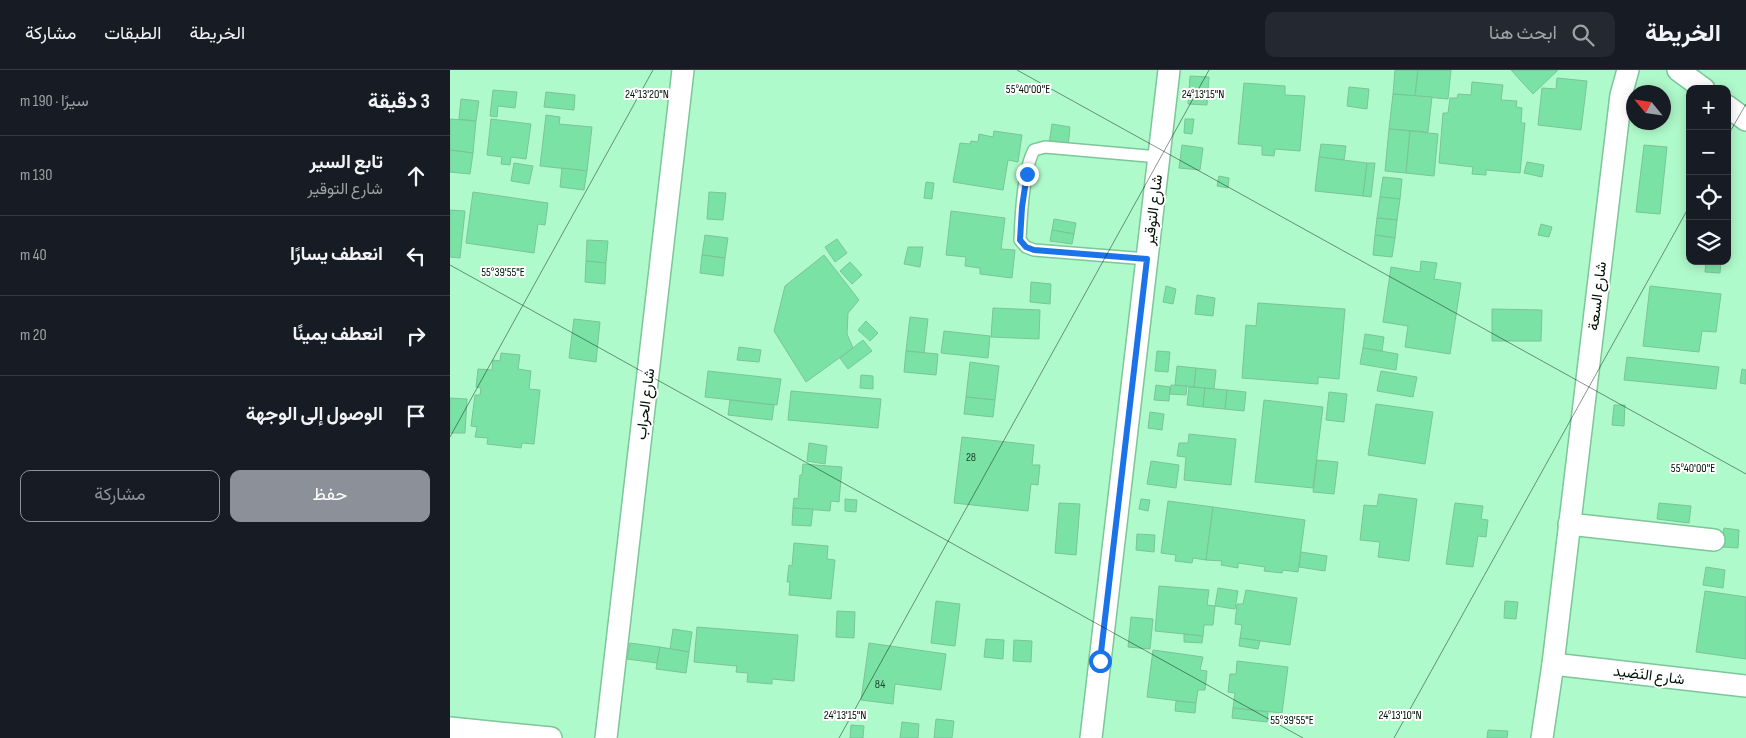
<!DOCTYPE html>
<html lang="ar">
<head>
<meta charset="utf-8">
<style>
	:root { --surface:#171b24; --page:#242831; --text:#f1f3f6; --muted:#9ea1a6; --line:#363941; --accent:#8c9099 }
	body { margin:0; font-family:"Sofia Sans Condensed",Vazirmatn,sans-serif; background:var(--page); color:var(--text); direction:rtl }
	.controls { position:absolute; right:15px; top:15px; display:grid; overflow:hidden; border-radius:10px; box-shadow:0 2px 12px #0003 }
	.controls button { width:45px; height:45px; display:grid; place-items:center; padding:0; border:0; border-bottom:1px solid var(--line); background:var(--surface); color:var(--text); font:25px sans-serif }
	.compass { position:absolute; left:1176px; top:15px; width:45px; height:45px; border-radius:50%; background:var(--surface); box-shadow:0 2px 12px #0003; rotate:299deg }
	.stop { position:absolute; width:15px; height:15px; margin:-11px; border:4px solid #1a73e8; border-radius:50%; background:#fff }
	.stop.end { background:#1a73e8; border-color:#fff; box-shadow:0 1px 5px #0008 }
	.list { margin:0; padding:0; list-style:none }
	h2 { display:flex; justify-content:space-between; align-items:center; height:65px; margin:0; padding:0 20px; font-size:21px }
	h2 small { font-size:16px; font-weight:400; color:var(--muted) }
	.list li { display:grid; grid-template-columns:32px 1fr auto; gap:15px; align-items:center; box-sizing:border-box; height:80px; padding:0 20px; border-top:1px solid var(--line) }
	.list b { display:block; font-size:19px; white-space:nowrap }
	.list p { margin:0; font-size:16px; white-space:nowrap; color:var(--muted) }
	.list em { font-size:16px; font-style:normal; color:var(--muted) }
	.actions { display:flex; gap:10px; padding:15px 20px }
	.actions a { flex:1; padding:11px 0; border:1px solid var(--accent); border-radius:10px; text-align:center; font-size:18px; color:var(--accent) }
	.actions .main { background:var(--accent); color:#fff }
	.icon { flex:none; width:28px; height:28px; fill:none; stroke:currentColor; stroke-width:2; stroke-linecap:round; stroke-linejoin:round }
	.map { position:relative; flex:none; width:1296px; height:668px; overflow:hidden; direction:ltr }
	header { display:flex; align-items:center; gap:30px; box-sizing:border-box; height:70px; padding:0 25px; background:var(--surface); border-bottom:1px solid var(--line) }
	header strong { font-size:24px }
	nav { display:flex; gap:28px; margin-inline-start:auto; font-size:18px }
	.search { width:350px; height:45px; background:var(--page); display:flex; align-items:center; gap:12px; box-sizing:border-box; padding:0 18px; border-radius:10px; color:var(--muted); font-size:19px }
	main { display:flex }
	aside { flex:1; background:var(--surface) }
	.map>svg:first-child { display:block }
	.building { fill:#7ae2a5; stroke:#7bc497 }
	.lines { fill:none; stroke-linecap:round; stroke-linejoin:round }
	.service-casing { stroke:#7cc699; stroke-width:14 }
	.minor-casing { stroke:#7cc699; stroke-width:24 }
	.service { stroke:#fff; stroke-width:11 }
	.minor { stroke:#fff; stroke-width:21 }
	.route { stroke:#1a73e8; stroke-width:6 }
	.ticks { fill:none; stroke:#001106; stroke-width:1; stroke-opacity:0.45 }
	.labels { text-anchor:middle; stroke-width:4; stroke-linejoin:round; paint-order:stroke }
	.number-label { font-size:12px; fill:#1e452e }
	.street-label { font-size:15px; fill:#001106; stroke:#fff }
	.ticks-label { font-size:12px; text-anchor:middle; fill:#001106; stroke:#fff; stroke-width:4; stroke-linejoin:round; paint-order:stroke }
</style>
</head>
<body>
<header>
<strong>الخريطة</strong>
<div class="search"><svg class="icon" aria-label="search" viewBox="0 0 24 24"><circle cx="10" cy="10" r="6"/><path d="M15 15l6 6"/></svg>ابحث هنا</div>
<nav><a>الخريطة</a><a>الطبقات</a><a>مشاركة</a></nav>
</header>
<main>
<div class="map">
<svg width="1296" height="668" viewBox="0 0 1296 668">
	<rect width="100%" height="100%" fill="#affacb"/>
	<g class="building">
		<path d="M945,0H968L965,26L943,24Z"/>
		<path d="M968,0H1001L998,29L965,26Z"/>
		<path d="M1061,0H1108L1083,24Z"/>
		<path d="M740,6L759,7L757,35L738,34Z"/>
		<path d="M1107,8L1137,11L1131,60L1088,55L1092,18L1106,19Z"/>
		<path d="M1022,12L1053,15L1051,30L1067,31L1066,37L1072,38L1071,53H1075L1070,103L1036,100V105L1022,104L1023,97L989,93L993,43H998L1000,28H1007L1008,24L1021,25Z"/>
		<path d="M794,13L835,16V25L855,26L850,81L825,79L824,86L812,85V76L788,74Z"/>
		<path d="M899,17L919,19L917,39L897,36Z"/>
		<path d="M43,20L67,22L65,38L48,36L47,47L40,46Z"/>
		<path d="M96,22L125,25L124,40L94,37Z"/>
		<path d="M943,24L982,27L978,62L939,59Z"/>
		<path d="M11,29L29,31L26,51L9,49Z"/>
		<path d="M96,45L110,47L109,54L142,57L137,101L90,96Z"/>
		<path d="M0,49L26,51L23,83L0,80Z"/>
		<path d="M41,49L81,54L76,89L61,87L60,95L51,94L52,87L37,85Z"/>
		<path d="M735,49H744L742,64L734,63Z"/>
		<path d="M602,54L620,57L618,77L599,74Z"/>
		<path d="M939,59L960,61L956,103L935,101Z"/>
		<path d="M544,61L572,65L568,92L558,90L553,120L503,112L510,73L520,74L521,71L528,72L529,64L543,67Z"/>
		<path d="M960,61L988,64L984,106L956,103Z"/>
		<path d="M871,74L896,76L894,90L869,87Z"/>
		<path d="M732,75L753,78L750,100L729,98Z"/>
		<path d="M1194,75L1217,77L1210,144L1186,142Z"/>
		<path d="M0,80L23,83L20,104L0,102Z"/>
		<path d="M869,87L917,93L913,126L865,121Z"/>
		<path d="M1077,92L1094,95L1092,107L1074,103Z"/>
		<path d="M64,93L83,96L79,114L61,111Z"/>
		<path d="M917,93H925L921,127L913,126Z"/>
		<path d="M112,98L137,101L134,120L110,117Z"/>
		<path d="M769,106L779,108L778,118L767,116Z"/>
		<path d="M933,107L952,109L950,129L930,127Z"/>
		<path d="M476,112L484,113L482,129L474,128Z"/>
		<path d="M23,122L98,133L95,155L88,154L84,183L16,173Z"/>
		<path d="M259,122L276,123L273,150L257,149Z"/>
		<path d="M930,127L950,129L947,150L927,148Z"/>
		<path d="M0,140L15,141L10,188L0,187Z"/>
		<path d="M501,141L555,148L551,179L565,180L562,208L530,204V198L515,196L516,187L496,185Z"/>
		<path d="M927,148L947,150L945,168L925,165Z"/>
		<path d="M604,149L626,153L624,164L602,160Z"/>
		<path d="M1091,154L1102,157L1099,167L1088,165Z"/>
		<path d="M602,160L624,164L622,174L600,171Z"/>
		<path d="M255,165L278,168L275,188L252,185Z"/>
		<path d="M925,165L945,168L942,187L923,185Z"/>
		<path d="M387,169L397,183L385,192L375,177Z"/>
		<path d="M137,170L158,171L156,193L136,191Z"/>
		<path d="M458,177H473L470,197L454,194Z"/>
		<path d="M252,185L275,188L273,206L250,203Z"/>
		<path d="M374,185L409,230L398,243L397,264L403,278L356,312L324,261L335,216Z"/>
		<path d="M136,191L156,193L155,214L135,212Z"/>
		<path d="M971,191L987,193L984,209L1011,213L1000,284L955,277L958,256L933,252L941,197L970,202Z"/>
		<path d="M1256,191H1271L1270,203L1255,202Z"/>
		<path d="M400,192L412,205L402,214L390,201Z"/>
		<path d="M581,212L601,214L600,234L580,232Z"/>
		<path d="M716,216L726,219L723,234L713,232Z"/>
		<path d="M1200,216L1271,224L1266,262L1252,261L1249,282L1193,276Z"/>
		<path d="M747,225L765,228L763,246L745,244Z"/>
		<path d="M808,233L895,239L889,309L868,307V314L792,308L796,255L806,256Z"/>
		<path d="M543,238L590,240L589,269L541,267Z"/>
		<path d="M1042,239L1092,240L1091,271H1042Z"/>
		<path d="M460,247L478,249L474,283L456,281Z"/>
		<path d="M124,249L150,252L146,292L119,288Z"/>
		<path d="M416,251L428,263L420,271L408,260Z"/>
		<path d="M494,261L540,266L538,288L491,283Z"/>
		<path d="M915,264L934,267L932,281L913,278Z"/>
		<path d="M413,270L422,281L398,299L390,288Z"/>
		<path d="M289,277L311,280L309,292L287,290Z"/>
		<path d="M913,278L948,284L946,300L910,294Z"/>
		<path d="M456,281L488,284L486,305L454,302Z"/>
		<path d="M707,281L720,282L718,302L705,301Z"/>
		<path d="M51,283L70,285L68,299L81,301L79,319L90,320L84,374L72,373L71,378L37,374L38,368L25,367L27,357L21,356L25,325H30L31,318L26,317L28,299L42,300L43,290L50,291Z"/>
		<path d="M1177,287L1269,297L1266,319L1174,310Z"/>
		<path d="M520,292L549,296L545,330L516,327Z"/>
		<path d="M727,296L746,298L744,317L725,315Z"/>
		<path d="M746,298L766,300L764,319L744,317Z"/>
		<path d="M1292,299L1296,300V314L1290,313Z"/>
		<path d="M258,301L331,309L327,335L255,327Z"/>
		<path d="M931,301L967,307L963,327L927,321Z"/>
		<path d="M411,305L423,306V319L410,318Z"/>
		<path d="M706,315L720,317L719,331L704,330Z"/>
		<path d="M721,315L737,316L736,325L720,324Z"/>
		<path d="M739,317L755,318L753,337L737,335Z"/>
		<path d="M755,318L777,320L775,339L753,337Z"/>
		<path d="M777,320L796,322L794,341L775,339Z"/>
		<path d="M341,321L431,329L428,358L338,350Z"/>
		<path d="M879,322L897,324L894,352L876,350Z"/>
		<path d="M516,327L545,330L543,347L514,344Z"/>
		<path d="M0,328L17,329L15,363H0Z"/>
		<path d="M280,330L324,335L322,350L278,345Z"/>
		<path d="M814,330L873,337L863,418L805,412Z"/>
		<path d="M926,334L983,342L975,394L918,385Z"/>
		<path d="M1164,335H1175L1174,356L1162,355Z"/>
		<path d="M700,342L714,344L712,360L698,358Z"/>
		<path d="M739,364L786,369L781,415L734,410L736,387L727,386L729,373H738Z"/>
		<path d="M512,367L584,375L582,395H590L588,415L581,414L578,441L504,433Z"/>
		<path d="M359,373L377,376L375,394L357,391Z"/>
		<path d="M867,390L888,392L884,424L863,422Z"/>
		<path d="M701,391L729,395L726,418L697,414Z"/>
		<path d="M353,394L392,397L389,432L381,431L380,441L343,438L344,428L348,429L350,405H352Z"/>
		<path d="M929,424L967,429L959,491L928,487L930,472L910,470L914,435L927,436Z"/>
		<path d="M395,429L407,430L406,442L395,441Z"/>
		<path d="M691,429L700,430L698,441L689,439Z"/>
		<path d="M718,431L763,437L756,490L743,488L742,493L725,491L726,485L711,483Z"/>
		<path d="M609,433L630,434L626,485L605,483Z"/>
		<path d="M1005,433L1033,436L1031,449L1038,450L1036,467L1028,466L1023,497L996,494Z"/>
		<path d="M1209,433L1241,436L1239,453L1207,449Z"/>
		<path d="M763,437L855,450L848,502L833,500L832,503L814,501L815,497L788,493V498L771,495L772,491L756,490Z"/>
		<path d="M343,438L363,439L361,456L342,455Z"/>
		<path d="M1274,458L1289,460L1288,478L1272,477Z"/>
		<path d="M687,464L705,465L704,482L686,480Z"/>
		<path d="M344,473L378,476L377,489L385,490L381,529L339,525L340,512H337L339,495L342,496Z"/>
		<path d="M851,482L877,486L875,501L849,497Z"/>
		<path d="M1256,497L1275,500L1273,518L1253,515Z"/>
		<path d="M709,516L759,520L757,535L765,536L763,555H754L753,566L705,561Z"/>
		<path d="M768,518L788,521L785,539L765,536Z"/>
		<path d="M796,520L847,528L840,575L790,568L792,555L785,554L787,534H793Z"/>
		<path d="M1255,521L1296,527V589L1246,582Z"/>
		<path d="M486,531L510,534L505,576L481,573Z"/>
		<path d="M1055,531L1068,532L1066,549L1054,548Z"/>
		<path d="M387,541L405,542L404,568L386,567Z"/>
		<path d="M681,547L703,549L700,579L678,577Z"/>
		<path d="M247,557L348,565L344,611L322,609V614L297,612L298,603L286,602L287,596L244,592Z"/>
		<path d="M223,559L242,562L239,582L220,579Z"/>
		<path d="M734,564L753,566L752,573L734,572Z"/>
		<path d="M790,568L810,571L808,579L789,576Z"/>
		<path d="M536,569L554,570L553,589L534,587Z"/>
		<path d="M564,570L582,571L581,592L563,591Z"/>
		<path d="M180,573L210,577L207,593L177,589Z"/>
		<path d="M419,573L496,584L491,620L445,614L443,634L411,630Z"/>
		<path d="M210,577L239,582L236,603L206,599Z"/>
		<path d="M703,580L753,587L750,600L757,601L755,620H748L746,633L697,627Z"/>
		<path d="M787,591L838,597L832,643L783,638L785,623L778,622L780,604H786Z"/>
		<path d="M726,631L746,633L745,643L725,641Z"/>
		<path d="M783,638L818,642L817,652L782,648Z"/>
		<path d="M486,649L504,651L502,668H484Z"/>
		<path d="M452,652L469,654L468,668H450Z"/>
		<path d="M401,655L414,656L413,668H400Z"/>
		<path d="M1038,660L1058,661L1057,668H1037Z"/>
	</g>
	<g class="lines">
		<g class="service-casing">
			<path id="service" d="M697,189L584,180L576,177L570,170C571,146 573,100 584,80L595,77L709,87"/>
		</g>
		<g class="minor-casing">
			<g id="minor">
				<path d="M1228,0L1254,19"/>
				<path d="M1277,36L1296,50"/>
				<path d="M1119,454L1264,470"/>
				<path d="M1103,594L1296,616"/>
				<path d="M0,658L101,668"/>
				<path d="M156,668L233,0"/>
				<path d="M641,668L719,0"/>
				<path d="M1092,668L1103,594L1171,25L1178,0"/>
			</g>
		</g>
		<use href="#service" class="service"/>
		<use href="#minor" class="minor"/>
	</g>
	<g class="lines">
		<path class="route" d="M577,104L572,137L570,170L576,177L584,180L697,189L650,591"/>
	</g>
	<path class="ticks" d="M567,0L1296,404M1277,67L1296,34M0,195L853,668M0,367L203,0M389,668L759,0M944,668L1240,135"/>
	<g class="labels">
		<g class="number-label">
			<text x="521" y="391">28</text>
			<text x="430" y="618">84</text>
		</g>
		<g class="street-label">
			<text transform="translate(703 140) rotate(-83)" y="5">شارع التوقير</text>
			<text transform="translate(1147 226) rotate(-83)" y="5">شارع السعة</text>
			<text transform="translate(195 334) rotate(-83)" y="5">شارع الحراب</text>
			<text transform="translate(1199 605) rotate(7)" y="5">شارع النَضِيد</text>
		</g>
	</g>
	<g class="ticks-label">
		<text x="578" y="23">55°40'00"E</text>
		<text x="197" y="28">24°13'20"N</text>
		<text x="753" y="28">24°13'15"N</text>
		<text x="53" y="206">55°39'55"E</text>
		<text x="1243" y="402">55°40'00"E</text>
		<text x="395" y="649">24°13'15"N</text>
		<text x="950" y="649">24°13'10"N</text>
		<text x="842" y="654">55°39'55"E</text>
	</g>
</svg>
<div class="controls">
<button>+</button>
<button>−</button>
<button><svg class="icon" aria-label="locate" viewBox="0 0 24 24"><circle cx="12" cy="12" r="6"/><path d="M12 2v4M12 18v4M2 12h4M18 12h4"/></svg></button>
<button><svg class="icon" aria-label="layers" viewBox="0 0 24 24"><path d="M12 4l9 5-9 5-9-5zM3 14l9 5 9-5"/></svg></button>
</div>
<svg class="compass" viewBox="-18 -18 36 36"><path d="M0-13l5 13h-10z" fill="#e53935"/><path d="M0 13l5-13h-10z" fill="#9ea1a6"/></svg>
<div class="stop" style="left:650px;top:591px"></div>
<div class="stop end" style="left:577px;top:104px"></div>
</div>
<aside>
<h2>3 دقيقة<small>سيرًا · 190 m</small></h2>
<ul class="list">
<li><svg class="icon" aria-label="ahead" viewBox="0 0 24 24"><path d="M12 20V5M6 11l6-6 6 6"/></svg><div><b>تابع السير</b><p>شارع التوقير</p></div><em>130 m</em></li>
<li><svg class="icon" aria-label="left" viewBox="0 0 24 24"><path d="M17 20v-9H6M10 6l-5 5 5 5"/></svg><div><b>انعطف يسارًا</b></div><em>40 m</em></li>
<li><svg class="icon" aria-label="right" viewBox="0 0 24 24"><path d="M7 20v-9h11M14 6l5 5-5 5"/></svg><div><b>انعطف يمينًا</b></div><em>20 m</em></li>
<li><svg class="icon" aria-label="arrive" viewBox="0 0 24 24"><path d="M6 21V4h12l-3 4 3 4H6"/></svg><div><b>الوصول إلى الوجهة</b></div></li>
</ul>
<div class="actions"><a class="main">حفظ</a><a>مشاركة</a></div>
</aside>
</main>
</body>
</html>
